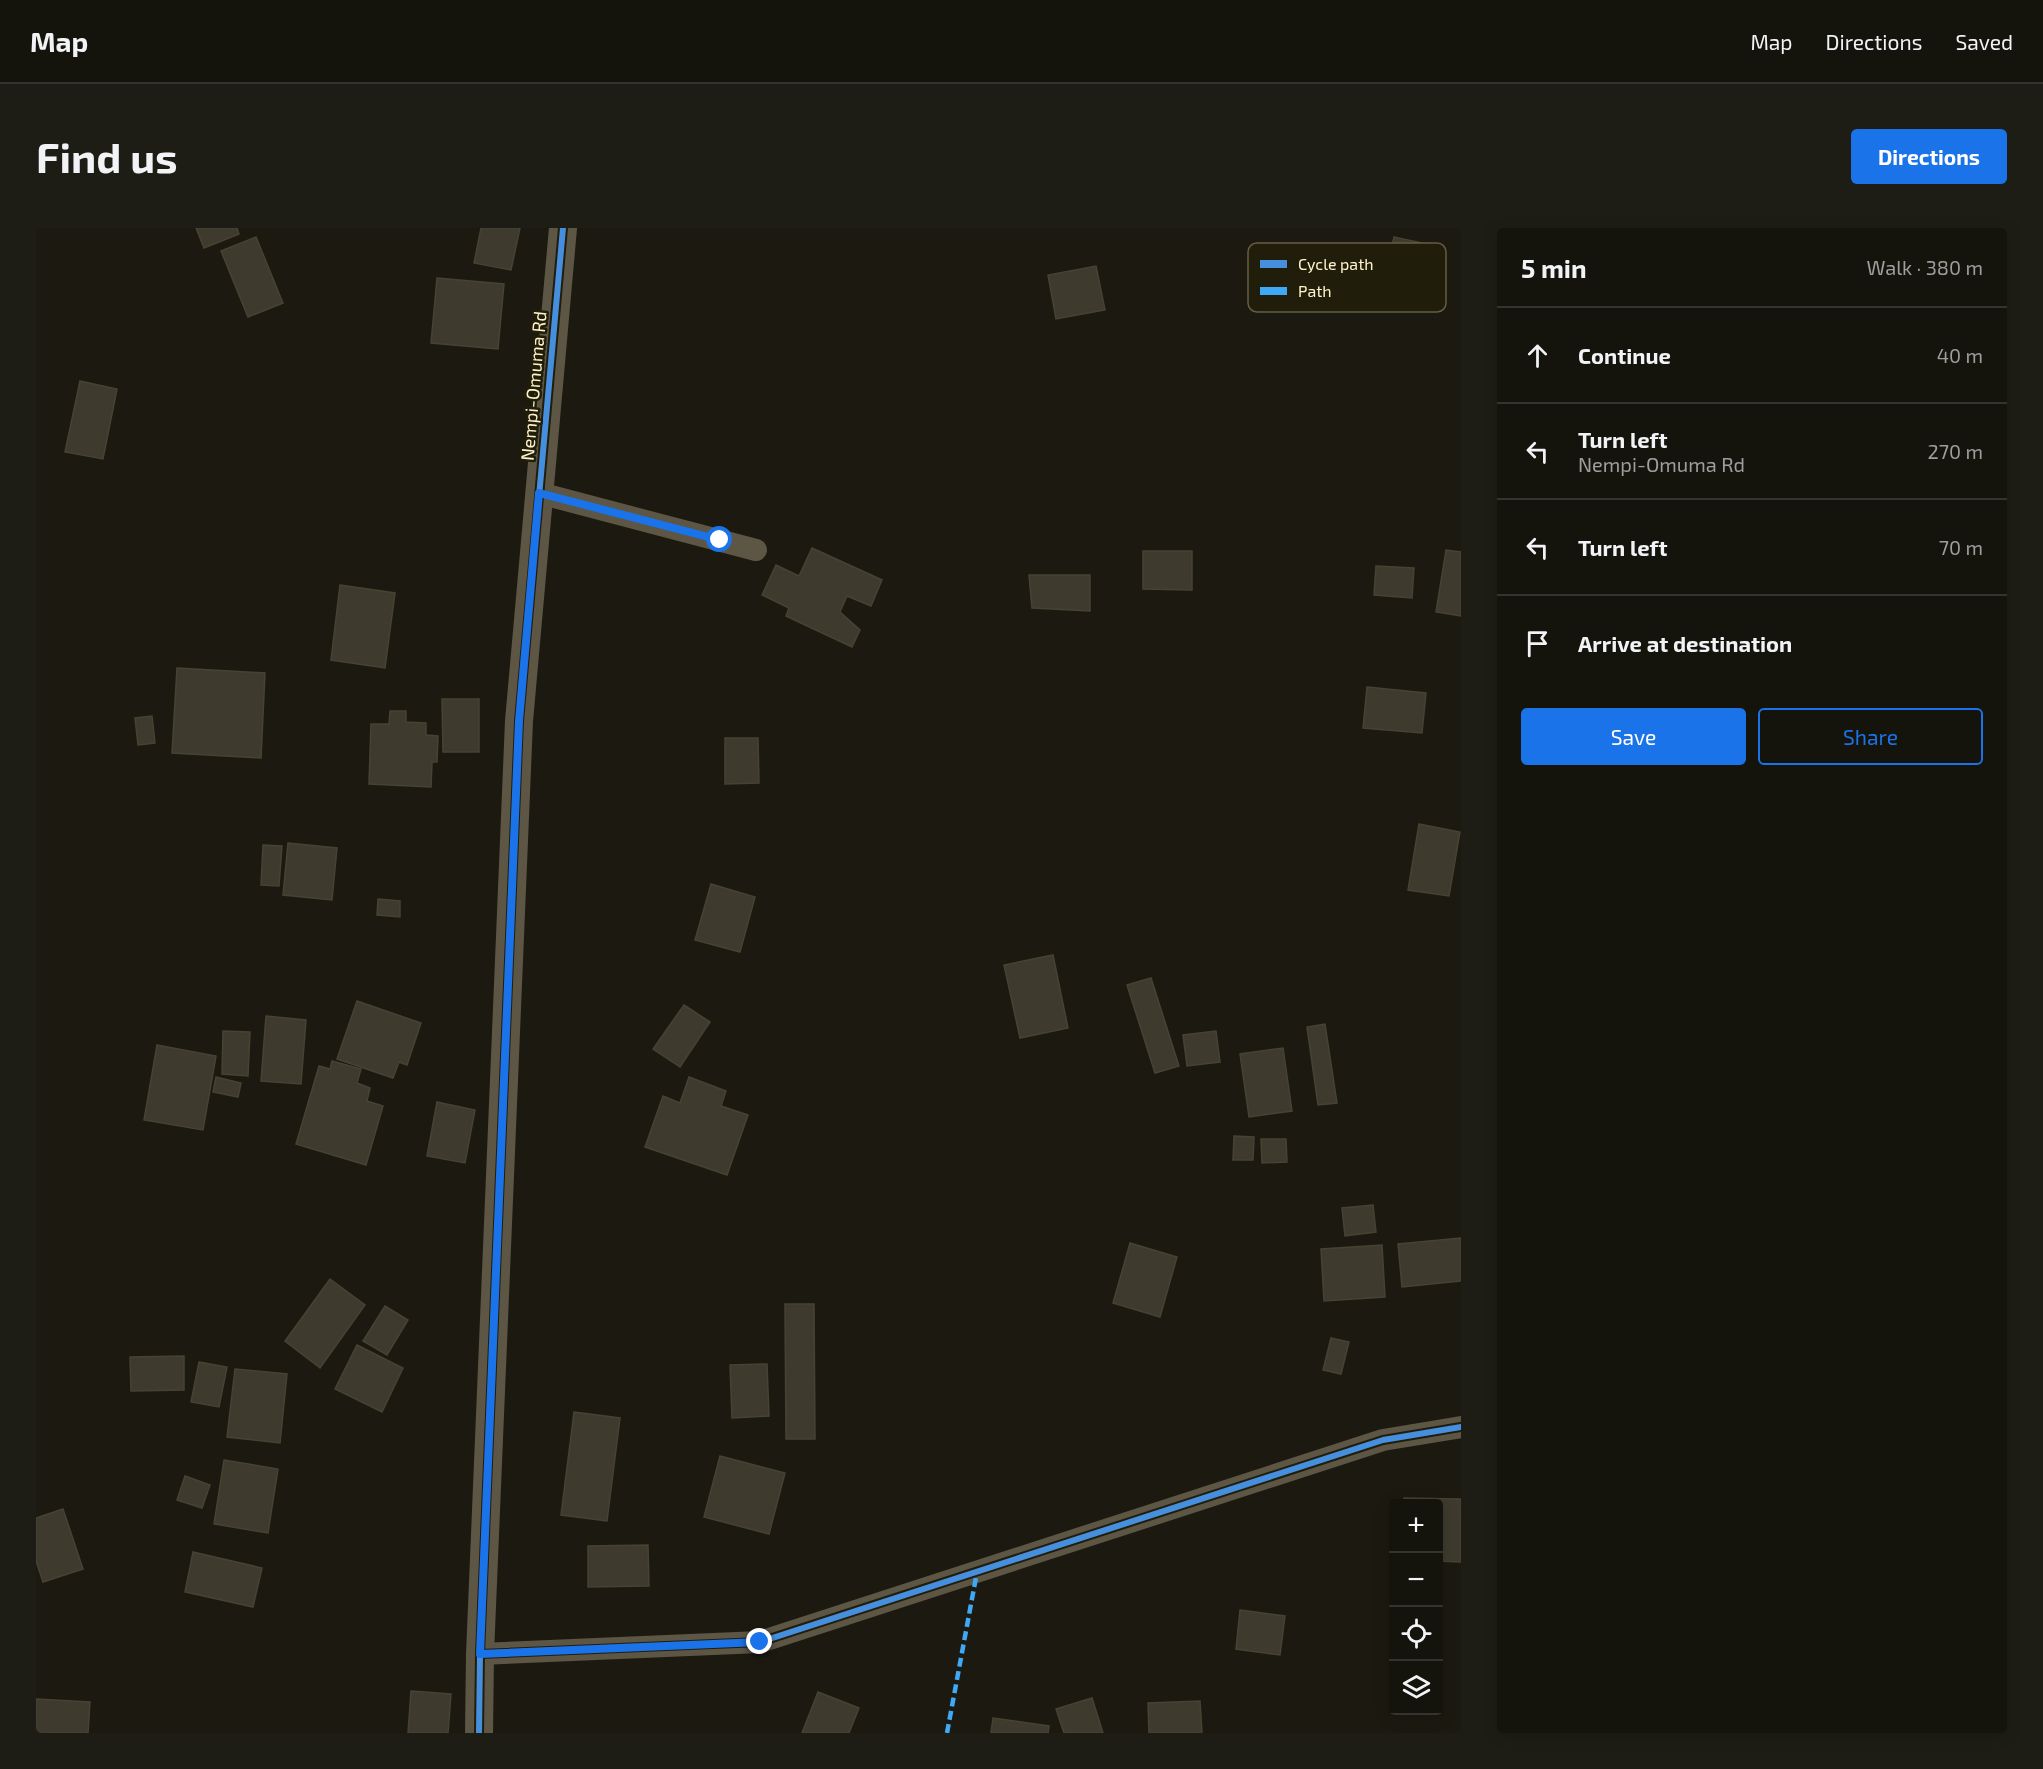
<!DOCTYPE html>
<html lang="en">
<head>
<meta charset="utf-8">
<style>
	:root { --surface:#15140c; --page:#1e1d15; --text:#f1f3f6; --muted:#9d9e9d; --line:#34332d; --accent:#1a73e8 }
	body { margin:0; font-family:"Exo 2",sans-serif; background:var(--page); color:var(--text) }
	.controls { position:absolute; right:18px; bottom:18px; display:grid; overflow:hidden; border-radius:6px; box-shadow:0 3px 15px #0003 }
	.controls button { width:54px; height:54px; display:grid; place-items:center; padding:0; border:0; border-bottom:2px solid var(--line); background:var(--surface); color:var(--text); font:30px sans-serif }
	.stop { position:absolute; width:18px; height:18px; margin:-14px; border:4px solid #1a73e8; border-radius:50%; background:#fff }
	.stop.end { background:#1a73e8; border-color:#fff; box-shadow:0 2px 6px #0008 }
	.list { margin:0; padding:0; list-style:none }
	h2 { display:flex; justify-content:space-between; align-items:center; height:78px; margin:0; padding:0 24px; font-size:26px }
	h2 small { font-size:20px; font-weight:400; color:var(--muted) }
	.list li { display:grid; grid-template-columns:39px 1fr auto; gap:18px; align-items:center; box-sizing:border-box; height:96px; padding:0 24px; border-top:2px solid var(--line) }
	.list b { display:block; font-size:22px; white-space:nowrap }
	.list p { margin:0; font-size:20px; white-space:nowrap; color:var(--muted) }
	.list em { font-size:20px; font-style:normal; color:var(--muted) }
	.actions { display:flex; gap:12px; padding:18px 24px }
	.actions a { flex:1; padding:14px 0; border:2px solid var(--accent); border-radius:6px; text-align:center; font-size:21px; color:var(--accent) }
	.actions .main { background:var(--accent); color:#fff }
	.icon { flex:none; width:33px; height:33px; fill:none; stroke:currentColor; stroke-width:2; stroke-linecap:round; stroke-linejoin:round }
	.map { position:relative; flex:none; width:1425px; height:1505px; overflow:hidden; border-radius:6px }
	header { display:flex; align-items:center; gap:36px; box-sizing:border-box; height:84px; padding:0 30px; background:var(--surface); border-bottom:2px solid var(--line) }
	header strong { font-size:28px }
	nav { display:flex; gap:33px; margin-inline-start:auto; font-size:21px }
	.intro { display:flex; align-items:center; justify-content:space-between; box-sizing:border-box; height:144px; padding:0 36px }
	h1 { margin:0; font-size:42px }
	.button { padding:15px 27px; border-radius:6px; background:var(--accent); color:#fff; font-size:21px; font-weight:700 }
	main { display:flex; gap:36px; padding:0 36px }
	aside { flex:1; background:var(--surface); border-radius:6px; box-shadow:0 3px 15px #0003 }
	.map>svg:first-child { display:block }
	.building { fill:#3e3b2e; stroke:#474332; stroke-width:1.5 }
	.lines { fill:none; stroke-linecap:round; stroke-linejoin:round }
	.minor { stroke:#5d5645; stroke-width:22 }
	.tertiary { stroke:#5d5645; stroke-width:28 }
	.quiet { stroke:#3fa9f5; stroke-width:4.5; stroke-dasharray:9 4.5; stroke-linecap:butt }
	.cycleway-casing { stroke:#211d0b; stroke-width:10 }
	.cycleway { stroke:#468fdf; stroke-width:6 }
	.route { stroke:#1a73e8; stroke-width:8 }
	.labels { text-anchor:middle; stroke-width:5; stroke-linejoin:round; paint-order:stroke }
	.street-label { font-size:18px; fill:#fff3cb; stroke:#211d0b }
	.key { fill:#211d0b; stroke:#645d45; stroke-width:1.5 }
	.key-label { font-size:16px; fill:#fff3cb }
</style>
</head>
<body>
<header>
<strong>Map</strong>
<nav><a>Map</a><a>Directions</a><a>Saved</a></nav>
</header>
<div class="intro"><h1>Find us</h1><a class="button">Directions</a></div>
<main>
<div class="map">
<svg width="1425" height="1505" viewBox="0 0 1425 1505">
	<rect width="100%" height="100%" fill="#1c1a10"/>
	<g class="building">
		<path d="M160,0H201L203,6L168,20Z"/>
		<path d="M445,0H484L475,42L438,35Z"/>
		<path d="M220,9L247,75L212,89L185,23Z"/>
		<path d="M1358,9L1391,16L1381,64L1348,57Z"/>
		<path d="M1060,38L1069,82L1020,91L1012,47Z"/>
		<path d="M401,50L468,56L462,121L395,115Z"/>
		<path d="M44,153L81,161L67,231L29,224Z"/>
		<path d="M776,320L846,352L835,378L811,368L804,384L824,402L816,419L750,388L753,380L726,367L740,337L763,348Z"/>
		<path d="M1410,322L1425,324V388L1400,384Z"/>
		<path d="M1107,323H1156V362L1107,361Z"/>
		<path d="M1340,338L1378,340L1376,370L1338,367Z"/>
		<path d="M993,347H1054V383L996,380Z"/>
		<path d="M304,357L359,365L349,440L295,432Z"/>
		<path d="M141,440L229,445L225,530L136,525Z"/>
		<path d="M1331,459L1390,465L1386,505L1327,500Z"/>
		<path d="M406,471H443V524H407Z"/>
		<path d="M354,483H370V494L390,495V507L402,508L401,534H396L395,559L333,556L335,496H353Z"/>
		<path d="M116,488L119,515L102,517L99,490Z"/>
		<path d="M689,510H722L723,555L689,556Z"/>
		<path d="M1383,596L1424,604L1413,668L1372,662Z"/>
		<path d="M252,615L301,620L296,672L247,667Z"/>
		<path d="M227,617L246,618L243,658L225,657Z"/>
		<path d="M675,656L719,669L704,724L659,712Z"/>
		<path d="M342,671L364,673V689L341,687Z"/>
		<path d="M1017,727L1032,800L984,810L968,737Z"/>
		<path d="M1115,750L1143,838L1119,845L1091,757Z"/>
		<path d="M321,773L385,795L371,837L363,834L357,850L301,831Z"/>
		<path d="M648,777L674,794L644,839L617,821Z"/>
		<path d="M230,788L270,792L265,856L225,853Z"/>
		<path d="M1289,796L1301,875L1282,877L1271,799Z"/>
		<path d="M187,803L214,804L212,848L186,846Z"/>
		<path d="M1180,803L1184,834L1151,838L1147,807Z"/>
		<path d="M121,817L180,828L167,902L108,892Z"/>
		<path d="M1247,820L1256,883L1213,889L1204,826Z"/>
		<path d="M296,833L325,841L321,855L334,860L331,873L347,878L330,937L260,916L283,838L294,841Z"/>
		<path d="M180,849L205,855L202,869L177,864Z"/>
		<path d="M653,849L690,863L685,878L712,887L691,947L609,919L627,868L644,875Z"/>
		<path d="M401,874L439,882L429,935L391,928Z"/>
		<path d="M1198,908L1218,909L1217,932H1197Z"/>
		<path d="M1225,911H1250L1251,934L1226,935Z"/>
		<path d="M1337,977L1340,1004L1309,1008L1306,980Z"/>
		<path d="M1425,1010V1053L1366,1059L1362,1016Z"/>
		<path d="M1094,1015L1141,1029L1124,1089L1077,1075Z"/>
		<path d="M1346,1017L1349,1069L1288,1073L1285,1021Z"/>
		<path d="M294,1051L329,1077L284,1140L249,1113Z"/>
		<path d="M749,1076H778L779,1211H750Z"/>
		<path d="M349,1078L372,1092L351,1127L327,1113Z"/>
		<path d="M1295,1110L1313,1114L1305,1146L1287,1142Z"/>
		<path d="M321,1117L367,1140L346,1184L299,1161Z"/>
		<path d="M148,1128V1162L95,1163L94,1129Z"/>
		<path d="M163,1134L191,1139L183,1179L155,1174Z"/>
		<path d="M731,1136L733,1188L696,1190L694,1137Z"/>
		<path d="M199,1141L251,1146L244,1215L191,1209Z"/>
		<path d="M538,1184L584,1190L571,1293L525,1287Z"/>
		<path d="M684,1228L749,1245L733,1306L668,1289Z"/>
		<path d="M188,1232L242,1241L232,1305L178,1296Z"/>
		<path d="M149,1248L174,1257L166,1280L141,1272Z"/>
		<path d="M1368,1270L1425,1271V1334L1402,1333V1276H1368Z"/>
		<path d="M27,1281L47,1341L7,1354L0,1333V1290Z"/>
		<path d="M612,1317L613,1358L552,1359V1318Z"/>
		<path d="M157,1324L226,1340L217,1379L149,1364Z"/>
		<path d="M1204,1382L1249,1388L1244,1427L1200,1421Z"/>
		<path d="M375,1463L415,1466L412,1505H372Z"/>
		<path d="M782,1464L823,1480L813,1505H766Z"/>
		<path d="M1056,1470L1067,1505H1028L1020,1481Z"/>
		<path d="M0,1471L54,1474L52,1505H0Z"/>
		<path d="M1164,1473L1166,1505H1113L1112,1475Z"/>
		<path d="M957,1490L1013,1498L1012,1505H955Z"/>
	</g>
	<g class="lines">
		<g class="minor">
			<path d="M503,265L720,322"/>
			<path d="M444,1426L724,1414L1347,1212L1425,1199"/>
		</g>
		<path class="tertiary" d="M443,1505L444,1426L483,493L527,0"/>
		<path class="quiet" d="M911,1505L941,1344"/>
		<g class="cycleway-casing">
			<g id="cycleway">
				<path d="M444,1426L724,1414L1347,1212L1425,1199"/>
				<path d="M443,1505L444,1426L483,493L527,0"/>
			</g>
		</g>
		<use href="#cycleway" class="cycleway"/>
	</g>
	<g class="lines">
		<path class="route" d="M684,312L503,265L483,493L444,1426L724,1414"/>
	</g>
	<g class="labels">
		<g class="street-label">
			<text transform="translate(498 158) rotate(-85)" y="6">Nempi-Omuma Rd</text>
		</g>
	</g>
	<rect x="1212" y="15" width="198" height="69" rx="9" class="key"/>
	<rect x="1224" y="32" width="27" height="8" fill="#468fdf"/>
	<rect x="1224" y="59" width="27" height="8" fill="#3fa9f5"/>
	<g class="key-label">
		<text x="1262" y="42">Cycle path</text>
		<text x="1262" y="69">Path</text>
	</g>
</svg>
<div class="controls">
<button>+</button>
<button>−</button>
<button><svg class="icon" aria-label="locate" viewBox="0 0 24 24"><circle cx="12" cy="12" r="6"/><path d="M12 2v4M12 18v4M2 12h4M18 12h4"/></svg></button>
<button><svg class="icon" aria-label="layers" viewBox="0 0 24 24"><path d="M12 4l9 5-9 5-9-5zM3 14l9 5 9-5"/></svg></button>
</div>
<div class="stop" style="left:684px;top:312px"></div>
<div class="stop end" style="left:724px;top:1414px"></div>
</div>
<aside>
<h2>5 min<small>Walk · 380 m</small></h2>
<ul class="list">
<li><svg class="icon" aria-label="ahead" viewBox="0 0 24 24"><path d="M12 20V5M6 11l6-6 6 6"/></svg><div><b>Continue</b></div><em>40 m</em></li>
<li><svg class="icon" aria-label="left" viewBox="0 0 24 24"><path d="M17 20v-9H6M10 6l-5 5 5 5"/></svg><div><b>Turn left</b><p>Nempi-Omuma Rd</p></div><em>270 m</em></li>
<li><svg class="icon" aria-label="left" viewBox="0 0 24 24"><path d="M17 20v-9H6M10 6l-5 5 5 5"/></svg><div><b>Turn left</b></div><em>70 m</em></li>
<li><svg class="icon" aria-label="arrive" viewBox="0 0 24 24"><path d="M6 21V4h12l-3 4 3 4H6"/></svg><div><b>Arrive at destination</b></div></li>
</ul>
<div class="actions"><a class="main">Save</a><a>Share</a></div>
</aside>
</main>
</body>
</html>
